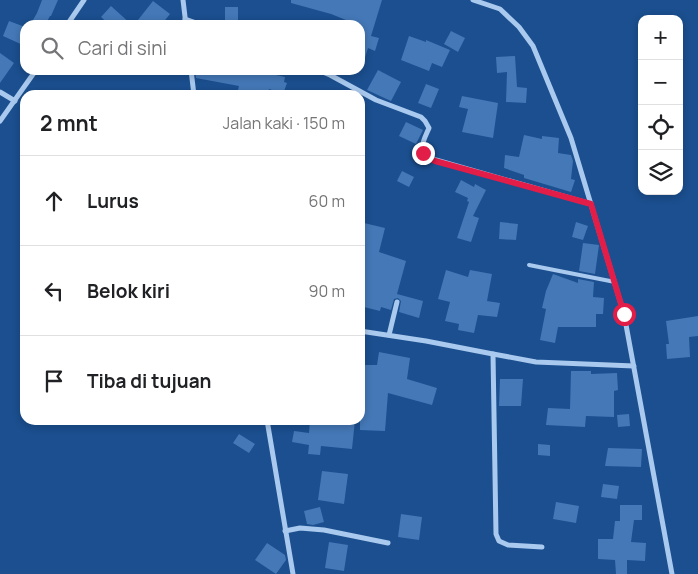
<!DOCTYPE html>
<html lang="id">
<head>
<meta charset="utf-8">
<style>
	:root { --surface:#fff; --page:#f2f2f2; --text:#202124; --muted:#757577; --line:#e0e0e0 }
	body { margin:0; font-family:Manrope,sans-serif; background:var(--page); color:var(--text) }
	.controls { position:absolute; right:15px; top:15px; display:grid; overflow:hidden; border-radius:10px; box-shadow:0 2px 8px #0003 }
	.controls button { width:45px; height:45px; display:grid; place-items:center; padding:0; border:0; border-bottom:1px solid var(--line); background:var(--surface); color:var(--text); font:25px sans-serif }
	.stop { position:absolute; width:15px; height:15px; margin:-11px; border:4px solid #e11d48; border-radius:50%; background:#fff }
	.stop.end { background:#e11d48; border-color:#fff; box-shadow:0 1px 5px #0008 }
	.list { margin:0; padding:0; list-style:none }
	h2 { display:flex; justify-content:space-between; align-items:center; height:65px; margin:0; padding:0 20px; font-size:21px }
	h2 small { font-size:16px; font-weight:400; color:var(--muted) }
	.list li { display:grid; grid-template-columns:32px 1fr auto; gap:15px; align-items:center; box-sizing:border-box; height:90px; padding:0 20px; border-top:1px solid var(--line) }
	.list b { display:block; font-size:19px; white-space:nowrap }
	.list em { font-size:16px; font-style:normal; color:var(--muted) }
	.icon { flex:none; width:28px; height:28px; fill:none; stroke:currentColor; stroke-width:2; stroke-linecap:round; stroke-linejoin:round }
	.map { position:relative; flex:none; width:698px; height:574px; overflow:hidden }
	.search { position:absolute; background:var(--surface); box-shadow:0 2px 8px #0003; left:20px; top:20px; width:345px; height:55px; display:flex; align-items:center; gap:12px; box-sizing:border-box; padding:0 18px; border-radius:15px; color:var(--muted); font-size:19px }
	.panel { position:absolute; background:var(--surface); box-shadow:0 2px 8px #0003; left:20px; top:90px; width:345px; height:335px; border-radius:15px }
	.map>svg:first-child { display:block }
	.building { fill:#4478b7 }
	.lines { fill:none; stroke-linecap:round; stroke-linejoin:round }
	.lane { stroke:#a9c9ee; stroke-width:4 }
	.street { stroke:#a9c9ee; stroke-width:5 }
	.route { stroke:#e11d48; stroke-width:6 }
</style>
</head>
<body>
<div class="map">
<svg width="698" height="574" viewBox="0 0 698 574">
	<rect width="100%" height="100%" fill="#1b4f8f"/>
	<g class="building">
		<path d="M42,0H58L51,16H50L45,25H30L37,13Z"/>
		<path d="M291,0H382L371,36L379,38L375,51L368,48L363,64L360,63V25H350L351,22L331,14L291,3Z"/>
		<path d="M153,1L170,14L161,25H134Z"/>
		<path d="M111,6L132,25H110L101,17Z"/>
		<rect x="225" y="7" width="13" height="18"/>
		<path d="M9,21L25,27V46L3,36Z"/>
		<path d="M451,31L465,38L458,52L444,44Z"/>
		<path d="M409,36L426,42V40L450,50L442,67L432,63L429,71L401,60Z"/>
		<path d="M0,53L14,63L0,83Z"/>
		<path d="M515,56L517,87L527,88L526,103L506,102L507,72L497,73L496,57Z"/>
		<path d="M195,70H276V75L285,77L284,82L287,83L283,94L269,89L267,95H261L238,90L239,86L196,78Z"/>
		<path d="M378,70L401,82L391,101L367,90Z"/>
		<path d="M426,84L439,89L431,108L418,103Z"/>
		<path d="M462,96L498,103L493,138L462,132L468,109L459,107Z"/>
		<path d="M406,122L423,130L416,144L399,136Z"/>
		<path d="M524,135L542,139V136L559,138L558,153L571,155L573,161L571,179L575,180L571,192L524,178V175L504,168L505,155L519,157Z"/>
		<path d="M402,171L414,177L409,187L397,181Z"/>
		<path d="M461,180L474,187L475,184L486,190L473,216L479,218L471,242L457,238L469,202L467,201L468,198L455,192Z"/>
		<path d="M500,222L518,224L516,240L499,239Z"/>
		<path d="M576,222L588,226L583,240L572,237Z"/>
		<path d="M364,223L385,228L379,252L406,261L397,294L423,301L419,318L399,312L401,301L398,298L394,299L391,310L381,307L380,311L360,306V239Z"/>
		<path d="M583,243L599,245L595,274L579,271Z"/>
		<path d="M446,270L468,277L470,270L492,274L487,301L500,303L497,317L478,315L474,333L458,330L459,324L445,321L450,302L438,299Z"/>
		<path d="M553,274L578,283V279L594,282L593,297L604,298L603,314H596V327H558L555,343L540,340L546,309L542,308L546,291Z"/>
		<path d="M698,316V336L689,337L690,357L667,359L666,344H669L666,321Z"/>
		<path d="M379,352L410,358L407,379L437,388L432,405L388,393L385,431L360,430V365H377Z"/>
		<path d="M571,371H591V374L617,373L618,390L614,391V417L586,416L585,427L546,425L548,408L570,409Z"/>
		<path d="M500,379H523L521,406H499Z"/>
		<path d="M629,414L630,426L618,427L617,415Z"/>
		<path d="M310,420H355L352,449L321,446L320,455L308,454L309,445L292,442L294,431L309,433Z"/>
		<path d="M239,434L255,444L249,453L233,443Z"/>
		<path d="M538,444L550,445V456L538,455Z"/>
		<path d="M608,448L642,449L641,467L605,466Z"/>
		<path d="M322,471L348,474L344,504L318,500Z"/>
		<path d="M603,484L619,486L617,499L601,497Z"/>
		<path d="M556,502L579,506L576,523L553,519Z"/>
		<path d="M620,505H642V520H634L631,542L646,543L645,561L627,560V574H616L615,560L598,559V539H613L615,521H620Z"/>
		<path d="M320,507L324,522L313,525L307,524L304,511Z"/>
		<path d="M401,514L422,517L419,540L398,537Z"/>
		<path d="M329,542L348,545L344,571L325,568Z"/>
		<path d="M267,543L285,555L286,560L276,574L255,560Z"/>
	</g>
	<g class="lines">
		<path class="lane" d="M529,265L615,282"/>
		<g class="street">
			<path d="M183,0L186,25"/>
			<path d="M473,0L500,9L519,27L533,46L571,138L624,314L672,574"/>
			<path d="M185,19L202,25"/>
			<path d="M67,25L84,0"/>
			<path d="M191,70L194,95"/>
			<path d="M318,70L330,75L376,100L421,117L425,121L429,128C424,140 418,147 429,158L591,204"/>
			<path d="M0,92L15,101"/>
			<path d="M0,121L36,70"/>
			<path d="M360,331L426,341L493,354L536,362L634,366"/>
			<path d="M389,335L397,302"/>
			<path d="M493,354L496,534L499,541L508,545L542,547"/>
			<path d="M267,420L293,574"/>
			<path d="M285,531L300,528L324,530L388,543"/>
		</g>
	</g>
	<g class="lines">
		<path class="route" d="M423,153L429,158L435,161L591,204L624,314"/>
	</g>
</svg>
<div class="controls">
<button>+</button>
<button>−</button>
<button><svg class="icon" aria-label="locate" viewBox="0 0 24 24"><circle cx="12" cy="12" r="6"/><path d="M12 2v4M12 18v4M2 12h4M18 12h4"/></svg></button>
<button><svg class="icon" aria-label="layers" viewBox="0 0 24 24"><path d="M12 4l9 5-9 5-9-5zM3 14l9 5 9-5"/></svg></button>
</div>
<div class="stop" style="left:624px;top:314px"></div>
<div class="stop end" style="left:423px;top:153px"></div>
<div class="search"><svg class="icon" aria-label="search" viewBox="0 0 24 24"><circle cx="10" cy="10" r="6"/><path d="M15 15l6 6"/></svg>Cari di sini</div>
<section class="panel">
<h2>2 mnt<small>Jalan kaki · 150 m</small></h2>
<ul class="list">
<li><svg class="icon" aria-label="ahead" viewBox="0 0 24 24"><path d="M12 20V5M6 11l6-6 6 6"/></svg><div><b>Lurus</b></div><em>60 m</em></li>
<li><svg class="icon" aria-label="left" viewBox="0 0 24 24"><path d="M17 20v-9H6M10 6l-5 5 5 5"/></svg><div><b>Belok kiri</b></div><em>90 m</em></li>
<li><svg class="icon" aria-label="arrive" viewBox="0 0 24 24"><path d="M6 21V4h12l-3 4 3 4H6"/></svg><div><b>Tiba di tujuan</b></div></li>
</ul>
</section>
</div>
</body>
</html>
